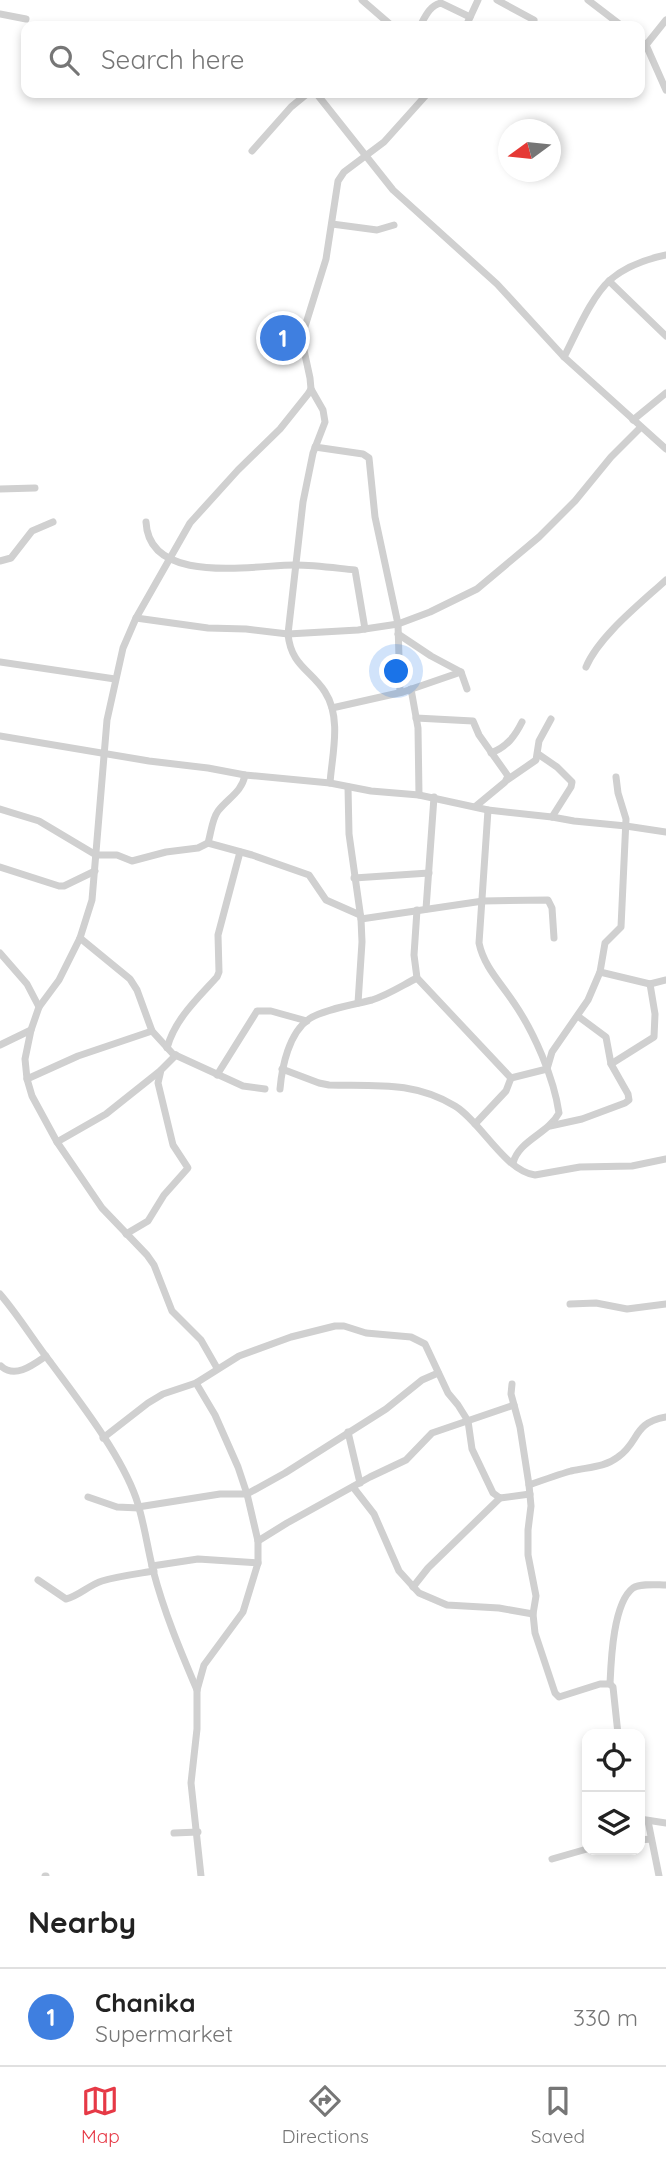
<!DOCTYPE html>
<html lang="en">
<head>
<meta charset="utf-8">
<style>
	:root { --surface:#fff; --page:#f6f6f6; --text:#222; --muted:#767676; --line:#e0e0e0; --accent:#e63946 }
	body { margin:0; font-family:Quicksand,sans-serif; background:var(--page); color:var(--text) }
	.controls { position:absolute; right:21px; bottom:21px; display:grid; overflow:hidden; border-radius:14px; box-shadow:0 4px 10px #0003 }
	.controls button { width:63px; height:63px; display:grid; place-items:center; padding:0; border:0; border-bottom:2px solid var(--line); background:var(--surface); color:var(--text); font:35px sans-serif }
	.compass { position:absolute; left:498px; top:119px; width:63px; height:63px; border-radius:50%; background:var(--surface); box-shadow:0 4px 10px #0003; rotate:255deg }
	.you { position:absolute; left:397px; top:672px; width:24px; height:24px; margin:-18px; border:5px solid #fff; border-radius:50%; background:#1a73e8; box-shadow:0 0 0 10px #1a73e833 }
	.badge { display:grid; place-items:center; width:46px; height:46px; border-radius:50%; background:var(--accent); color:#fff; font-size:23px; font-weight:700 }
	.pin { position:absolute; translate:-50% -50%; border:4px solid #fff; box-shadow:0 2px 7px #0006 }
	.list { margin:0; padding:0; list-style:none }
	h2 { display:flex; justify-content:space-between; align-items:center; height:91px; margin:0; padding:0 28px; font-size:30px }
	h2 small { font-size:23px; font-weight:400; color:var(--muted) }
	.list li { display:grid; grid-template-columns:46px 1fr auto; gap:21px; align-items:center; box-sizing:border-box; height:98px; padding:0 28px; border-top:2px solid var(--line) }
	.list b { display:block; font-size:26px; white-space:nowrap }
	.list p { margin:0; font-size:23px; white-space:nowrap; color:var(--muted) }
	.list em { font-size:23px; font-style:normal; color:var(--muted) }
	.icon { flex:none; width:38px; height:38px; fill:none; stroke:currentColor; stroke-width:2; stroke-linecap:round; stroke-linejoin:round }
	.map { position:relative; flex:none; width:666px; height:1876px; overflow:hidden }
	.search { position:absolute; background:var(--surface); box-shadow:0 4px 10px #0003; left:21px; right:21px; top:21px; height:77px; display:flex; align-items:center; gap:18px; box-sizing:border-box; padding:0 24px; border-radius:14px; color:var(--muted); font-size:26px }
	.sheet { height:189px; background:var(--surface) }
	nav { display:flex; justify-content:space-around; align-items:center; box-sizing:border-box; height:98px; border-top:2px solid var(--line); background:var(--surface); font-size:19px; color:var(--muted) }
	nav a { display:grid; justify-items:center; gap:4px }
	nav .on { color:var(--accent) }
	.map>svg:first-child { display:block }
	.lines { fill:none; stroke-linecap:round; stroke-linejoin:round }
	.street { stroke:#d0d0d0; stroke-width:7 }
</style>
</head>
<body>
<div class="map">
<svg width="666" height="1876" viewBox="0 0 666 1876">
	<rect width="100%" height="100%" fill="#fff"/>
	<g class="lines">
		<g class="street">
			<path d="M362,0L392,26"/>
			<path d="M497,0L534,20"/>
			<path d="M588,0L622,26"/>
			<path d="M0,14L26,19"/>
			<path d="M420,26C425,17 430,5 441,3L470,17"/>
			<path d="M466,26L478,0"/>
			<path d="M640,40L646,45L666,90"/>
			<path d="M646,45L666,20"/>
			<path d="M316,93L393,190L497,284L564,357L666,449"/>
			<path d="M252,151L291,107L308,93"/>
			<path d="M332,224L377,230L394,225"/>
			<path d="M609,281L666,336"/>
			<path d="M564,357C576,334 591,297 610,280C625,267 647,259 666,255"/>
			<path d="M311,389L323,410L325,422L313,453L303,502L288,634C291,666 311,670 325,692C342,718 332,755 330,783"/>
			<path d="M633,420L666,393"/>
			<path d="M315,447L363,454L369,458L375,517L398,624L400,692"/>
			<path d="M0,489L35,488"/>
			<path d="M146,522C149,586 253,565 295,565C315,565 335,568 355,570L365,629"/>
			<path d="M0,561L11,558L32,531L53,522"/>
			<path d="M136,618L208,628L246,629L288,634L358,630L398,624L430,612L477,589L539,537L575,501L611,457L640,428"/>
			<path d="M398,634L431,656L461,672L467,689"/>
			<path d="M0,662L115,679"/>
			<path d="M586,667C599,636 641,603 666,580"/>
			<path d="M411,689L418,728L419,795"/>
			<path d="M332,708L403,692L461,672"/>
			<path d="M416,718L473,721L479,735L508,776L505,782L476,806"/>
			<path d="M0,736L149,761L208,768L245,775L330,783L371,791L419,795L488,810L552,817L574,821L626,826L666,832"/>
			<path d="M491,753C507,747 515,736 522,722"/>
			<path d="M538,754L557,767L572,782L571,787L552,817"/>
			<path d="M507,780L536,760L539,741L551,719"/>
			<path d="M348,787L349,834L361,919L362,942L358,1003"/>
			<path d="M0,809L39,821L96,855H117L132,861L166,852L198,848L208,843C211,833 212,819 218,811C228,798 242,792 245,775"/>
			<path d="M488,810L479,943C484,967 501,983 514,1003C534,1032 554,1078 559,1113C548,1134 519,1140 513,1163"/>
			<path d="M208,843L252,855L309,875L326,900L360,915"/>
			<path d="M0,867L59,886H64L95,871"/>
			<path d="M354,878L429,873"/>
			<path d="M426,909L434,797"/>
			<path d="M417,910L414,955L417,978L511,1078L506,1091L475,1124"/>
			<path d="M361,919L483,901L548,900L552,908L554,938"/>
			<path d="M80,938L130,979L137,990L152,1031L173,1054L243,1086L265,1089"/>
			<path d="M0,953L27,984L39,1007"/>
			<path d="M600,972L650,984L666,980"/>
			<path d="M0,1045L31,1030"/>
			<path d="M167,1048C175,1019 197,999 217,977L219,972L218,935L240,852"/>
			<path d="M611,1064L654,1037L655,1014L650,984"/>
			<path d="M282,1069L319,1083L329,1085C375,1086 414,1081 455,1106C481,1122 505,1171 535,1175L580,1167L632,1166L666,1159"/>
			<path d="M217,1075L257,1011H271L307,1021"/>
			<path d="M511,1078L547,1069L552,1052L588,1000L600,972L605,943L621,927L626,819L618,793L616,777"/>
			<path d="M27,1079L78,1056L152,1031"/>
			<path d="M280,1089C282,1066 289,1033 309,1019C321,1010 357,1004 372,1000C388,995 403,985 417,978"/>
			<path d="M550,1126L582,1119L625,1103L629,1100L628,1094L611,1064L606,1037L579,1017"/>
			<path d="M57,1142L106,1114L160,1071"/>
			<path d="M126,1234L148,1221L164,1195L188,1168L173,1145L158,1083L161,1070L176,1055"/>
			<path d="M0,1294C19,1316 33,1340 51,1363C79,1401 120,1453 136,1498C144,1521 147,1546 153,1570C164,1612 180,1650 197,1690"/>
			<path d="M570,1304L596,1303L627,1309L666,1304"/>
			<path d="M1,1366C15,1379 33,1365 46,1356"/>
			<path d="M217,1368L201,1340L172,1311L154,1265L147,1255L102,1208L57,1142L32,1096L27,1079L25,1059L31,1030L39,1007L59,980L80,938L92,900L107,720L123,648L136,618L190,523L238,470L280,429L308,394L311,389L310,378L302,341L303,333L326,259L338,181L344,172L384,142L428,93"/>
			<path d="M196,1383L215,1415L238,1467L247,1494L258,1541V1563L243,1612L204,1665L197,1690V1729L191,1783L201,1876"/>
			<path d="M512,1384L511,1394L520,1427L529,1485L531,1506L528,1530V1555L536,1596L533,1614L535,1633L555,1693L559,1697L600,1684H610L613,1687L618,1734"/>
			<path d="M348,1432L360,1483"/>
			<path d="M103,1438L148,1403L163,1394L196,1383L239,1356L291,1337L335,1326H344L366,1333L411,1337L425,1344L448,1393L458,1405L468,1421L472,1449L493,1493L500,1498L530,1494"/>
			<path d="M529,1485C543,1480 557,1475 571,1471C587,1467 604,1468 618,1457C640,1442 632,1423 666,1417"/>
			<path d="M353,1487L374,1514L399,1571L419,1593L447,1605L499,1608L533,1614"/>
			<path d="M88,1497L117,1507L139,1508"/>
			<path d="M138,1507L220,1494H247L285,1473L386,1409L422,1380L438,1373"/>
			<path d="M258,1541L287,1523L370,1477L406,1460L432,1433L514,1405"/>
			<path d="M152,1566L198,1559L258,1563"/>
			<path d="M38,1580L66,1599C79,1596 89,1585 102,1581C119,1576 136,1574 154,1571"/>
			<path d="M413,1587L428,1568L500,1498"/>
			<path d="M610,1684C611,1661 613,1603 633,1588C641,1583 657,1585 666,1585"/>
			<path d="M640,1819L666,1823"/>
			<path d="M648,1821L659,1876"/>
			<path d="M174,1833L198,1832"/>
			<path d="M640,1840L651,1839"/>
			<path d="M552,1859L587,1849"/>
			<path d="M45,1876H46"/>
		</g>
	</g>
</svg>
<div class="controls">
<button><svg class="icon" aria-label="locate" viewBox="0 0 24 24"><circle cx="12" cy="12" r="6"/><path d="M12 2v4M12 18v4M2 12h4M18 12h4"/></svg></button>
<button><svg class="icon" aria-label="layers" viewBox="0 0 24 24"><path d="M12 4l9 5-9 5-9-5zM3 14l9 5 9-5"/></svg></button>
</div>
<svg class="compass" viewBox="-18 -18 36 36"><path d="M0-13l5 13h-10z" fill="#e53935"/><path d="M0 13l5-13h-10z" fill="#767676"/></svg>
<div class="you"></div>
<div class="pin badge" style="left:283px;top:338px;background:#3f7fe0">1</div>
<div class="search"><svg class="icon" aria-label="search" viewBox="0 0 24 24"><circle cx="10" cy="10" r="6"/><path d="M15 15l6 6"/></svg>Search here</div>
</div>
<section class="sheet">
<h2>Nearby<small></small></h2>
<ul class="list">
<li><span class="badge" style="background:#3f7fe0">1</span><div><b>Chanika</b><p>Supermarket</p></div><em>330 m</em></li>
</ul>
</section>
<nav>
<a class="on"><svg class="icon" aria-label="map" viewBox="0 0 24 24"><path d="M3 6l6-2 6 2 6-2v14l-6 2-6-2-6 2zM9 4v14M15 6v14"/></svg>Map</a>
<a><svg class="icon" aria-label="directions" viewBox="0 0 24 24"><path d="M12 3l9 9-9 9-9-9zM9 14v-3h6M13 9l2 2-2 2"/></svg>Directions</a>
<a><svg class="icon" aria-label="saved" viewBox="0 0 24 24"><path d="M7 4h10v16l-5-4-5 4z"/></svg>Saved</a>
</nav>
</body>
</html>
